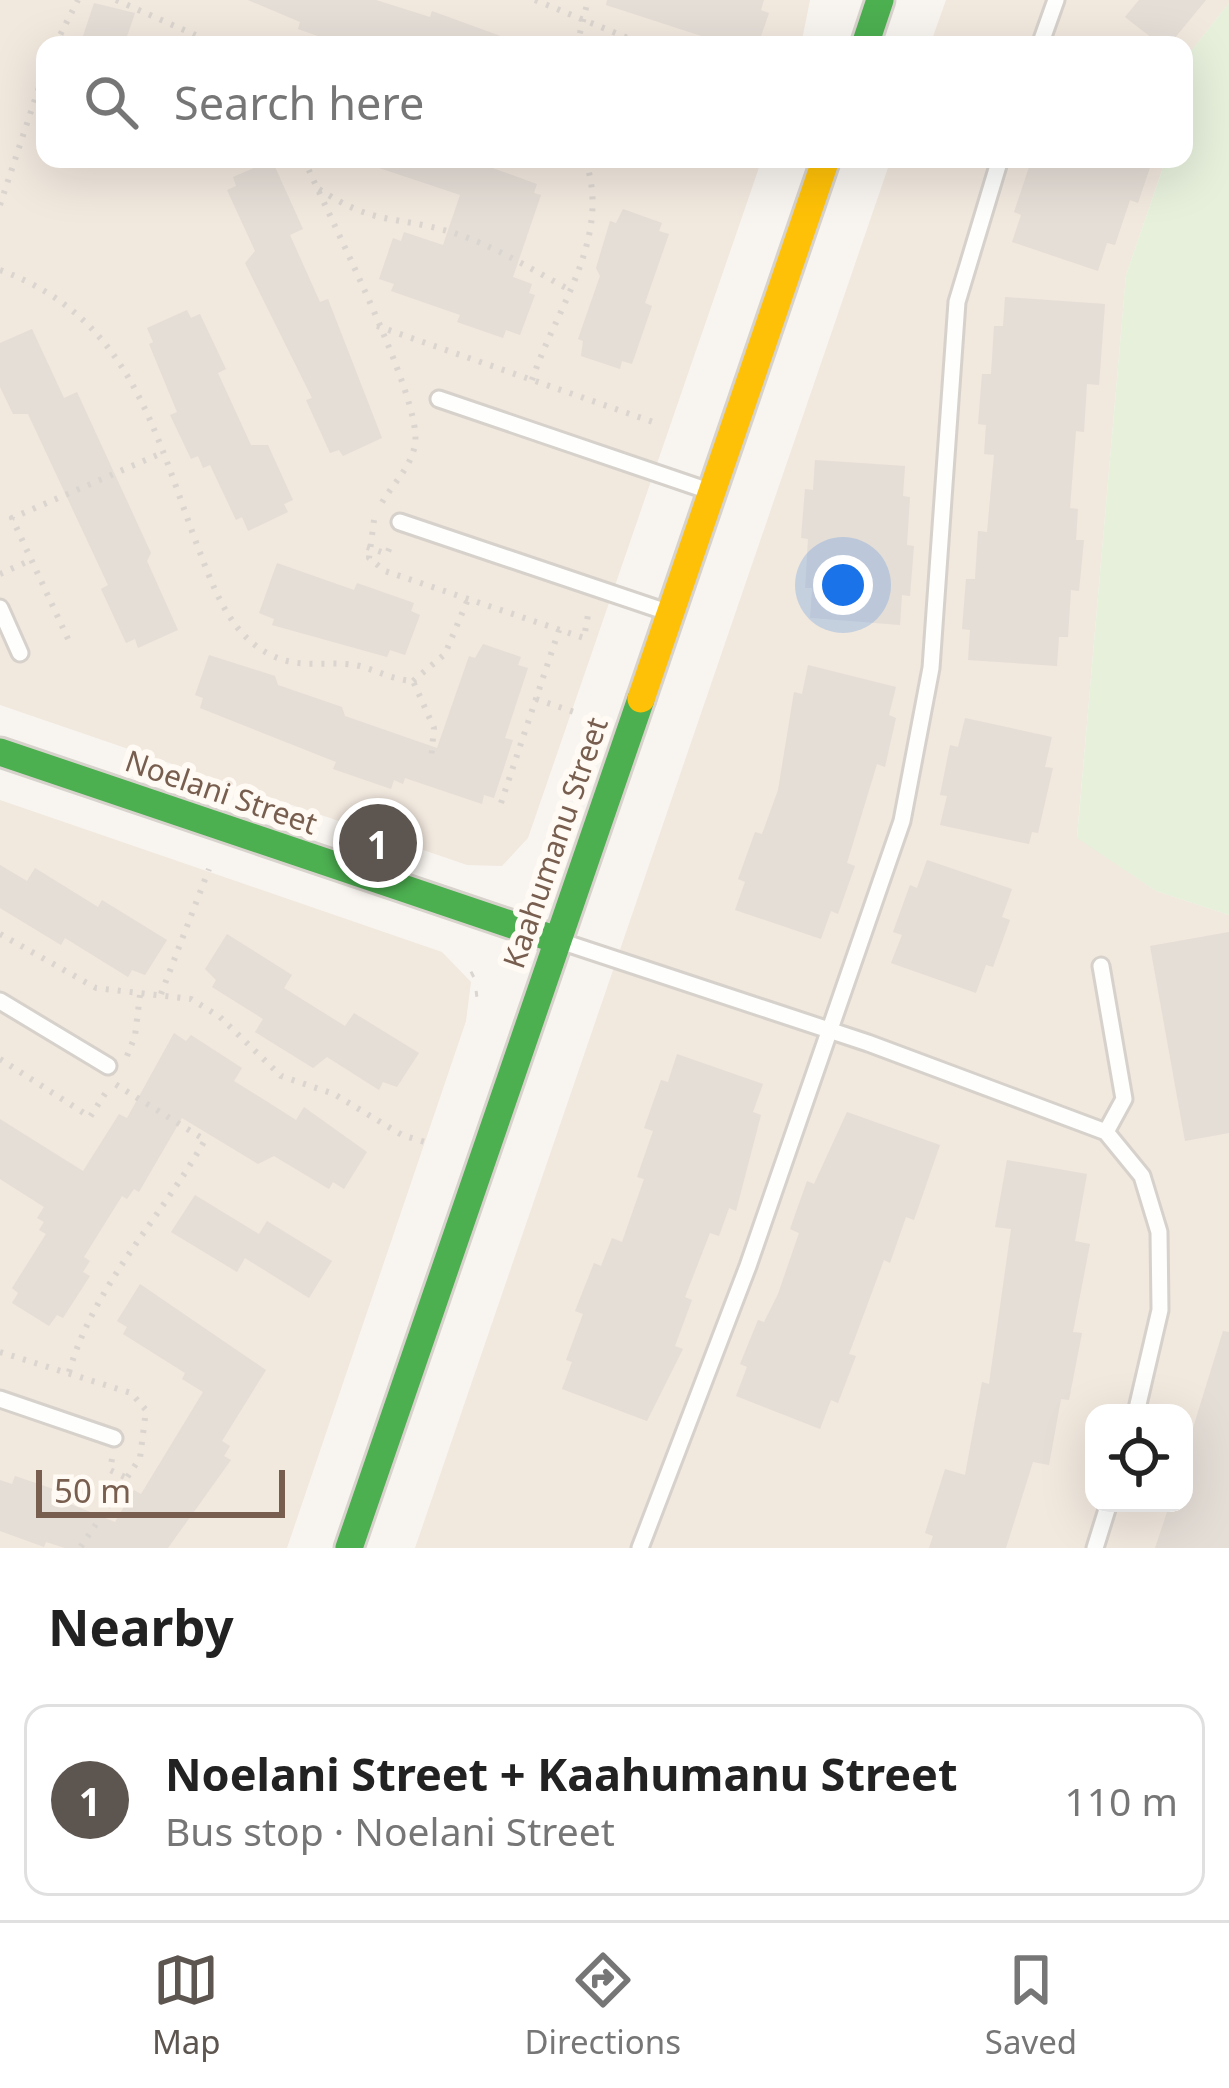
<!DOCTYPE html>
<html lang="en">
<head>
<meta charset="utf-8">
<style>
	:root { --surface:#fff; --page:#f6f6f6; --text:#222; --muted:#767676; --line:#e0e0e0; --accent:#5d554f }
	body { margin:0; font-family:"Noto Sans",sans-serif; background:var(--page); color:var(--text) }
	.controls { position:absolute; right:36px; bottom:36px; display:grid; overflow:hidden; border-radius:24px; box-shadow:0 12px 48px #0002 }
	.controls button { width:108px; height:108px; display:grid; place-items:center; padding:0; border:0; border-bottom:3px solid var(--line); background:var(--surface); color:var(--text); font:60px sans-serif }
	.scale { position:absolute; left:36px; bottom:30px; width:249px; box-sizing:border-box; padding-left:12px; border:6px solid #785e4f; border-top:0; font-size:33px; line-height:42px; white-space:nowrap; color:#785e4f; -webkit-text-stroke:9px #fffaf3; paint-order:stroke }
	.you { position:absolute; left:843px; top:585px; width:42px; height:42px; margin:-30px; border:9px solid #fff; border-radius:50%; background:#1a73e8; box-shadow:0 0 0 18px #1a73e833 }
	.badge { display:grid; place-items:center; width:78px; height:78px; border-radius:50%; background:var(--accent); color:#fff; font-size:39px; font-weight:700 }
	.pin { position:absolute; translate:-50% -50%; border:6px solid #fff; box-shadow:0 3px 12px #0006 }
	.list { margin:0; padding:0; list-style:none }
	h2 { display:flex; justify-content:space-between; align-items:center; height:156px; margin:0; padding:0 48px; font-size:51px }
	h2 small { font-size:39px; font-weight:400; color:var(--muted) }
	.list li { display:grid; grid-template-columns:78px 1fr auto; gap:36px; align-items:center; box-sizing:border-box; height:192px; margin:0 24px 24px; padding:0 24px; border:3px solid var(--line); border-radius:24px }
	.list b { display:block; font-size:45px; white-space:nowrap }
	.list p { margin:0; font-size:39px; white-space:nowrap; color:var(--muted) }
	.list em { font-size:39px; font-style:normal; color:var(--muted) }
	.icon { flex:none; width:66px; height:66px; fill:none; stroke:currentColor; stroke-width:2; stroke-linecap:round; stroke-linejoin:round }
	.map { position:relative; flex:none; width:1229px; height:1548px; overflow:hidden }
	.search { position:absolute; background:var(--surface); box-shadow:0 12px 48px #0002; left:36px; right:36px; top:36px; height:132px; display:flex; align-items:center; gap:30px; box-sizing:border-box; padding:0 42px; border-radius:24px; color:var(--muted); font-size:45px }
	.sheet { height:372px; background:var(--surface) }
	nav { display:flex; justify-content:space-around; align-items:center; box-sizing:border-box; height:168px; border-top:3px solid var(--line); background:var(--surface); font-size:33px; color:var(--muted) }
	nav a { display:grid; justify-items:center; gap:6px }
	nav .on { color:var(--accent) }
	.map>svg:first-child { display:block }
	.residential { fill:#f1e8de; fill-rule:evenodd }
	.green { fill:#e6f0db }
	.building { fill:#e5ded7 }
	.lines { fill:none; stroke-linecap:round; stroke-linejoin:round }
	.lane-casing { stroke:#d6d1cb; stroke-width:21 }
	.fast-casing { stroke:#d8d2cc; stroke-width:33 }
	.slow-casing { stroke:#d8d2cc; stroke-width:33 }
	.path { stroke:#dbd5d0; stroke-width:6; stroke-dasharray:3 9; stroke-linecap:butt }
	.lane { stroke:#fefefd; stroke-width:15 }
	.fast { stroke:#4caf50; stroke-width:27 }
	.slow { stroke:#ffc107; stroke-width:27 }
	.labels { text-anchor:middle; stroke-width:12; stroke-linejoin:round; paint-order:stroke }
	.street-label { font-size:30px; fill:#785e4f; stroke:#fffaf3 }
</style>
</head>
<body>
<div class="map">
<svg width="1229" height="1548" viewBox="0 0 1229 1548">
	<rect width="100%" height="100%" fill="#f8f5f0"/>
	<g class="residential">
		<path d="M0,0H810L801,45H45V159H762L528,838L502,866L467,865L0,705Z"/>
		<path d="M946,0H1229V3L1184,60V45H930Z"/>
		<path d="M891,159H1166L1126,275L1077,837L1156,891L1229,915V1548H415ZM1094,1413H1184V1503H1094Z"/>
		<path d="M0,800L442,952L471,982L466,1021L287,1548H0Z"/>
	</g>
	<path class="green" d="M1229,3V915L1156,891L1077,838L1126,275L1166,159H1184V60Z"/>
	<g class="building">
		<path d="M248,0H376L430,17L432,11L517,42L343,45L298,29L300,22Z"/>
		<path d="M607,0H764L761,10L769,13L758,45H729L606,5Z"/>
		<path d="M1139,0H1206L1169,45H1161L1125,17Z"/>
		<path d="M94,3L135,13L124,45H80Z"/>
		<path d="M367,159H468L537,184L534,193L541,195L513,277L532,284L529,293L535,295L520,335L506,330L503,338L457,322L460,315L391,291L394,284L379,279L393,238L401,241L404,232L443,245L460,195L367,164Z"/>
		<path d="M1040,159H1153L1138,203L1130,200L1115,245L1107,243L1098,271L1012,242L1021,215L1014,212L1030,164L1037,166Z"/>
		<path d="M272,160L303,229L290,235L320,302L328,299L382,438L343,456L339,450L330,453L306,400L312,398L245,263L255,251L227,190L236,186L233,177Z"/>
		<path d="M623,209L662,223L659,231L669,234L645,303L652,306L632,364L622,361L620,369L581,356L583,341L578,339L600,276L596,268L610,221L616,223Z"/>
		<path d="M1005,297L1105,304L1099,385L1087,384L1084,432L1076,431L1070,508L1078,509L1076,540H1084L1079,591L1071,590L1068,637H1059L1057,666L968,660L970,630L962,629L966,579H975L978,531L987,532L994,455L984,454L986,425L978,424L982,374H991L994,326H1003Z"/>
		<path d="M187,310L191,318L200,314L226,369L218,373L251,445H268L293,500L284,504L288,512L248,531L242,517L236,520L210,465L203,468L198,456L191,459L170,415L177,412L149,344L153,342L147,328Z"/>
		<path d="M32,329L64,398L77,392L151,553L147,561L178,630L138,648L135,639L126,643L101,589L108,585L28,414H13L0,387V343Z"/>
		<path d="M815,460L905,466L903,496L910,497L907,545L914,546L910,596L902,595L900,625L810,618L812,588H805L808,539L801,538L805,489L813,490Z"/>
		<path d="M277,563L354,590L357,583L414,603L411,611L420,615L405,655L390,650L387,657L272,625L274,619L259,613Z"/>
		<path d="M483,644L521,657L518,665L528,668L505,738L513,740L494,798L484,795L482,804L405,778L403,784L394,780L391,789L333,769L336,762L200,708L203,698L195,695L209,655L275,676L278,685L342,707L345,716L437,748L469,656L475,658Z"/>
		<path d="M808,665L896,687L889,715L896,718L885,767L877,764L847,863L855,866L838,914L831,911L821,939L735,910L745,882L738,879L755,832L762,834L778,790L794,692L802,694Z"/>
		<path d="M965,718L1052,737L1045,767L1053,768L1038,833L1032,832L1029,844L940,825L947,796L940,795L950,745L958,747Z"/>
		<path d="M927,860L1012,889L1002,917L1010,920L993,967L986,965L976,993L891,963L902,935L893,932L910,885L917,888Z"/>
		<path d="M0,865L27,881L35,868L98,907L102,900L167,940L145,975L132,970L128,977L65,938L61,945L0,908Z"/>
		<path d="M1229,932V1133L1185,1141L1150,946Z"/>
		<path d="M227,934L292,975L284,988L345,1026L354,1013L419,1053L397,1087L383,1082L379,1090L327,1057L313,1068L255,1032L263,1019L212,987L216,980L205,969Z"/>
		<path d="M174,1033L186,1041L191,1035L242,1068L234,1081L263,1099L296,1120L304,1107L367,1152L344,1189L333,1182L329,1189L274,1156L258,1164L182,1118L139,1192L134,1189L127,1199L122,1196L84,1257L90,1261L83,1272L90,1276L63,1318L57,1315L49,1326L12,1303L18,1293L12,1288L46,1234L39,1230L44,1222L37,1218L44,1207L0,1179V1119L83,1171L119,1114L127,1118Z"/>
		<path d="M677,1054L763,1084L753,1112L761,1115L736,1211L729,1208L719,1236L710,1233L685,1297L692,1300L675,1346L683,1349L647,1421L562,1389L572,1362L566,1360L583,1314L575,1311L594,1263L601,1266L612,1238L622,1242L644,1179L637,1177L653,1131L644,1128L661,1080L668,1082Z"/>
		<path d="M847,1112L940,1145L914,1220L906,1217L890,1263L884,1260L849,1354L856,1356L838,1403L831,1400L820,1429L736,1396L747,1367L740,1364L758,1320L764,1322L778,1294L799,1233L790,1229L807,1181L814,1184Z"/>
		<path d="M1007,1160L1087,1174L1075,1241L1090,1244L1073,1332L1082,1333L1069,1400L1061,1399L1049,1465L1033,1462L1006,1548H929L933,1536L925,1533L945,1469L965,1475L982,1382L989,1384L1011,1229L995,1227Z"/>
		<path d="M195,1195L259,1234L267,1221L332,1261L309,1298L245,1258L237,1272L171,1232Z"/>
		<path d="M140,1284L266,1370L222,1441L230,1446L224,1456L231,1460L168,1548H65L46,1542L44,1547L0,1531V1480L12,1484L15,1476L65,1493L63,1501L115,1522L134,1490L141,1494L203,1392L182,1379L185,1373L123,1334L127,1327L117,1321Z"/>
		<path d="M1223,1331L1229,1332V1548H1155L1170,1503H1184V1457Z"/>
	</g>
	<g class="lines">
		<g class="lane-casing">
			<g id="lane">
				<path d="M1040,45L1056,0"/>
				<path d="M439,399L709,491"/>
				<path d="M400,522L667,612"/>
				<path d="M0,608L20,653"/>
				<path d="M560,941L868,1043L1106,1132L1142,1176L1159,1232L1160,1310L1136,1413"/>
				<path d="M1101,966L1124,1099L1106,1132"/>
				<path d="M0,1001L108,1066"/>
				<path d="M0,1399L114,1438"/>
				<path d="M640,1548L748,1266L902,821L931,668L957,302L1000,159"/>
				<path d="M1095,1548L1109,1503"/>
			</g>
		</g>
		<g class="fast-casing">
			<g id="fast">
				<path d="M865,45L880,0"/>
				<path d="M0,752L557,940"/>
				<path d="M349,1548L641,699"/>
			</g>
		</g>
		<g class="slow-casing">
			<path id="slow" d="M641,699L826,159"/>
		</g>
		<g class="path">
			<path d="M116,0L218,45"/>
			<path d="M535,0L645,45"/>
			<path d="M917,41L926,44"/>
			<path d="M55,45L78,0"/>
			<path d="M577,45L588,0"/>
			<path d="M304,159C326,211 423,399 415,444C411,469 390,486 379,508"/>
			<path d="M319,189C375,226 393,215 451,232C493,245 531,269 570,290"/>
			<path d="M0,205L45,69"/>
			<path d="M0,270C131,318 154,431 199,550C214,589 230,634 269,654C300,671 329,659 360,666C378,671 394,680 413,681L434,728L431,760"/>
			<path d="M377,326L653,422"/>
			<path d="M532,380C556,308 613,237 585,159"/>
			<path d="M374,520L369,558L385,571L584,638L589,609"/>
			<path d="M367,547L387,554L392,542"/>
			<path d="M0,574L31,560"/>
			<path d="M68,639L12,518L162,453"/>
			<path d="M413,681L445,654L468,599"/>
			<path d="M536,699L574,712"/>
			<path d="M501,803L559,630"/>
			<path d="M0,934L96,988L191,999L220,1017L281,1076L334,1094L402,1135L428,1143"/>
			<path d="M471,975L479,971"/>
			<path d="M161,994L209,869"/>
			<path d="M475,994L483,993"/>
			<path d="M127,1056L135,1036L140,995"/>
			<path d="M0,1059L90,1117L108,1089"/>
			<path d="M0,1352L131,1393L146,1410L140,1458L80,1548"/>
			<path d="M69,1372C94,1285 161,1218 205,1140L115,1084"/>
			<path d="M112,1459L110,1470L129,1479"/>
		</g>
		<use href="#lane" class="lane"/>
		<use href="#fast" class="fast"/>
		<use href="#slow" class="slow"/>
	</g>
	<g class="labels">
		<g class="street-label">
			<text transform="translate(221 793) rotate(19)" y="10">Noelani Street</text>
			<text transform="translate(556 843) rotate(-71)" y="10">Kaahumanu Street</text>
		</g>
	</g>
</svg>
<div class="controls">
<button><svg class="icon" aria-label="locate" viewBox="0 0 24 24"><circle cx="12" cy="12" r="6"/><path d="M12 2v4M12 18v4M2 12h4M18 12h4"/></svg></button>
</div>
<div class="scale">50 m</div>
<div class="you"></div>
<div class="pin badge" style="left:378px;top:843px">1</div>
<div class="search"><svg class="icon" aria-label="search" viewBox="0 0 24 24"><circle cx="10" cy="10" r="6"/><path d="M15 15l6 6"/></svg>Search here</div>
</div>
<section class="sheet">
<h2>Nearby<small></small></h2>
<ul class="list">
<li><span class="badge">1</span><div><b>Noelani Street + Kaahumanu Street</b><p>Bus stop · Noelani Street</p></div><em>110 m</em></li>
</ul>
</section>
<nav>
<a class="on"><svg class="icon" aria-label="map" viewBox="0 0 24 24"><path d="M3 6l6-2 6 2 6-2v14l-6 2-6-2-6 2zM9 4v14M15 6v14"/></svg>Map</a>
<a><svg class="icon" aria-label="directions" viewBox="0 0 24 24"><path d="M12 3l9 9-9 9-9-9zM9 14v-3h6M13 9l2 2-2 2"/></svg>Directions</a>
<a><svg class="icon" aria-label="saved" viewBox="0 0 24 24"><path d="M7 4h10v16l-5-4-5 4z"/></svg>Saved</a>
</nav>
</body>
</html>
